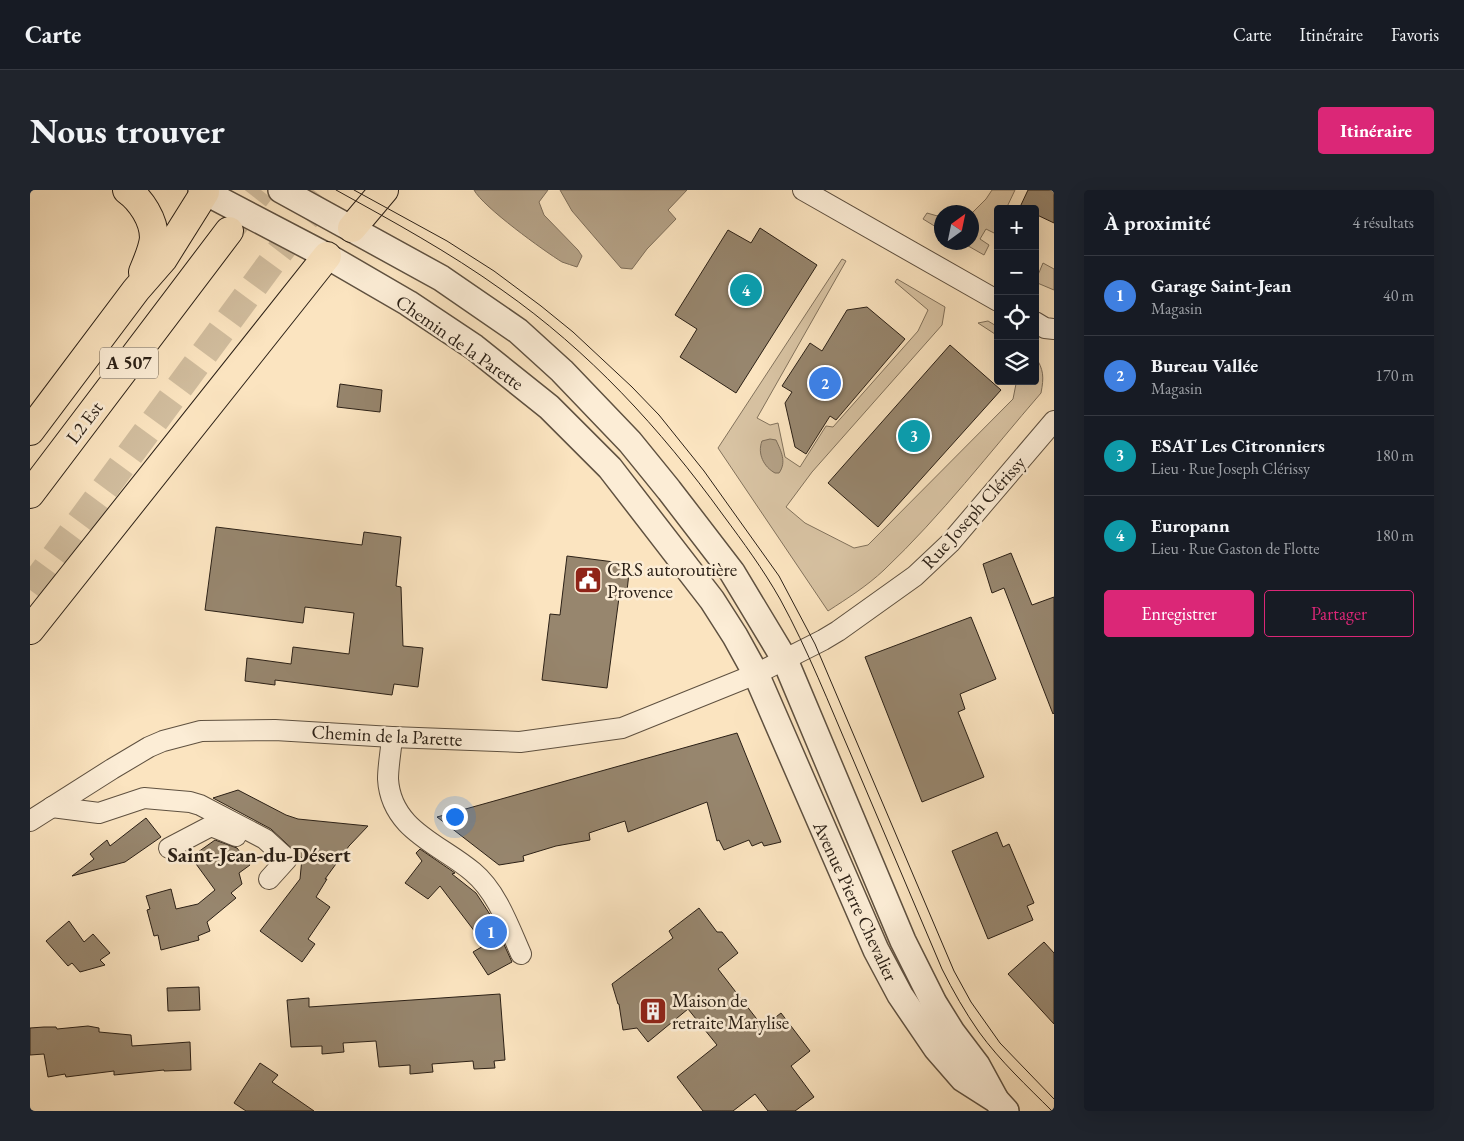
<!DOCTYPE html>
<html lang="fr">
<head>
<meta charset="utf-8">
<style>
	:root { --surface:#171b24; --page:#20242c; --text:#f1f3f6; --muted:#9ea1a6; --line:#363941; --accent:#db2777 }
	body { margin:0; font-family:"EB Garamond",serif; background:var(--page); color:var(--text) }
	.controls { position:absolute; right:15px; top:15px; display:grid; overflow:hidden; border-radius:5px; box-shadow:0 5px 20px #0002 }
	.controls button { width:45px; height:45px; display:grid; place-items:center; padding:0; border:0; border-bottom:1px solid var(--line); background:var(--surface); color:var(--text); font:25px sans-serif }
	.compass { position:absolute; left:904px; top:15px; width:45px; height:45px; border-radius:50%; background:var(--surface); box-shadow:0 5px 20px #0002; rotate:33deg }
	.you { position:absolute; left:424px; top:626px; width:18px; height:18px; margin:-12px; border:4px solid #fff; border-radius:50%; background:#1a73e8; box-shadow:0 0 0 8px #1a73e833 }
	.badge { display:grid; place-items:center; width:32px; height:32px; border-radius:50%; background:var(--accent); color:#fff; font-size:16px; font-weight:700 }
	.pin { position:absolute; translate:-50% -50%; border:2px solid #fff; box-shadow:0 1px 5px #0006 }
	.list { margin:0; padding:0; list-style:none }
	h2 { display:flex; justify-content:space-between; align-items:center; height:65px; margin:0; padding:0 20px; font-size:21px }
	h2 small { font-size:16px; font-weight:400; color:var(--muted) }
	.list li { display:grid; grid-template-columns:32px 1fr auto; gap:15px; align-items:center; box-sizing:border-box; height:80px; padding:0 20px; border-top:1px solid var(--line) }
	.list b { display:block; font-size:19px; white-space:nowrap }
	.list p { margin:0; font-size:16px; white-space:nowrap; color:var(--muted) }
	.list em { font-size:16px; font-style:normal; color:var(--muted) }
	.actions { display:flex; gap:10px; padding:15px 20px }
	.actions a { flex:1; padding:11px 0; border:1px solid var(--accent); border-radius:5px; text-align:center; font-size:18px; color:var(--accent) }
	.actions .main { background:var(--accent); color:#fff }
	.icon { flex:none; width:28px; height:28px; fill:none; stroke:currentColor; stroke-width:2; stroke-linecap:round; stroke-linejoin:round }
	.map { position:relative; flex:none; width:1024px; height:921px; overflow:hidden; border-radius:5px }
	header { display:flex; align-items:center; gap:30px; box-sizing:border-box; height:70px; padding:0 25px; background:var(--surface); border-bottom:1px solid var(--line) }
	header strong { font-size:24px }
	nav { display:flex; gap:28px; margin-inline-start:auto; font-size:18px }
	.intro { display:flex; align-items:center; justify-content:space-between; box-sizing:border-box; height:120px; padding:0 30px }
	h1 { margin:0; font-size:35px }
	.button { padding:12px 22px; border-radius:5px; background:var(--accent); color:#fff; font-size:18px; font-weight:700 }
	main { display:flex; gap:30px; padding:0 30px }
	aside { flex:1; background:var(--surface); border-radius:5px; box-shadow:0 5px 20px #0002 }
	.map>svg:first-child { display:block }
	.green { fill:#d8c3a3; stroke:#82725c }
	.water { fill:#b4a186; stroke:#7d6d59 }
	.building { fill:#97866e; stroke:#2b2016 }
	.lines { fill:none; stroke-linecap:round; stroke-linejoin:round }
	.motorway-tunnel { stroke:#d1bd9e; stroke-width:28; stroke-dasharray:28 14; stroke-linecap:butt }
	.minor-casing { stroke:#5f5140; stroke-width:22 }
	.tertiary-casing { stroke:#5f5140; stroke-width:28 }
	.motorway-casing { stroke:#2b2016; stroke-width:30 }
	.minor { stroke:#fcedd6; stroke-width:20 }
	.tertiary { stroke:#fcedd6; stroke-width:25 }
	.motorway { stroke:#fbe4c0; stroke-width:28 }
	.tram { stroke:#2b2016; stroke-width:1 }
	.labels { text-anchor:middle; stroke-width:5; stroke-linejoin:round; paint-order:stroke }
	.shield { fill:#fcedd6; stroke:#6a5e50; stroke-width:1 }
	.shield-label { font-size:18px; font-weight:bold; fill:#2b2016 }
	.street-label { font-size:19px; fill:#2b2016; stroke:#fcedd6 }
	.poi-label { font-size:19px; fill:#2b2016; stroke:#fcedd6; text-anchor:start }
	.quarter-label { font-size:21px; font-weight:bold; fill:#2b2016; stroke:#fcedd6 }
</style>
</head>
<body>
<header>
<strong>Carte</strong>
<nav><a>Carte</a><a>Itinéraire</a><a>Favoris</a></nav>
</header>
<div class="intro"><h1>Nous trouver</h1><a class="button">Itinéraire</a></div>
<main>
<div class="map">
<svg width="1024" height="921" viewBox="0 0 1024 921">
	<rect width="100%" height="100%" fill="#fbe4c0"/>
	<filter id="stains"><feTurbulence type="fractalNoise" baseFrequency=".004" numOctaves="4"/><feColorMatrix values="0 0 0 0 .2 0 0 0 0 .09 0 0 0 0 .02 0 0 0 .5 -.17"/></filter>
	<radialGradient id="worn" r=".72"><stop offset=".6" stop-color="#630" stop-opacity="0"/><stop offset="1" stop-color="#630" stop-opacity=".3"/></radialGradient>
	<g class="green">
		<path d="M962,0H985L976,19H968V36L964,43L956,39L950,49L959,55L954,65L933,53L942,52V23L956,9Z"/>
		<path d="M897,23L911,27V40L893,29Z"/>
		<path d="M812,69L816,71L727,228L740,235L748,233L755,267L770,277L796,236L803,237L888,141L898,120L865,92L867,89L915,117L912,135L782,282L756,317L775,333L824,358L838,355L983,209L986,194L983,191H1005V166C1014,180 1014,187 1011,203C960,262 911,326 854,380C837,396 818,408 798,421L688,258Z"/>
		<path d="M1013,73L1024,79V100L1005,92Z"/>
		<path d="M958,131L968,137V146L948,133Z"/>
	</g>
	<g class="water">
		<path d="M444,0H518L509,12L514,25L548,60L552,66L547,77C542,75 537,74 532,72C514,61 453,17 444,0Z"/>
		<path d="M530,0H657L638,20L646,29L617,59L602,79L591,78L542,21Z"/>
		<path d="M740,249L746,250C751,261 757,272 749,283H745C734,277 727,264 732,251Z"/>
	</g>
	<g class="building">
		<path d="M998,0H1024V33L1005,24V19H995L990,17Z"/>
		<path d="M730,38L787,75L706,203L650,167L667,139L645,125L698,40L721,53Z"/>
		<path d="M837,117L875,149L806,230L800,226L776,264L765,257L755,213L762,202L752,196L780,153L792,161L817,120Z"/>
		<path d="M920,155L971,200L848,337L798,293Z"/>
		<path d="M310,194L352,200L350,222L307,217Z"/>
		<path d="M186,337L332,355L334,342L371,347L366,396L371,397L373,456L393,458L388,497L364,494L362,505L245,490V495L215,491L217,468L261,474L263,457L319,464L324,423L275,417L273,433L175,420Z"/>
		<path d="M981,363L1002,415L1024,407V523L1023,524L974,398L962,403L953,374Z"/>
		<path d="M537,366L600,374L597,401L590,400L577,498L512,490L520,424L530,425Z"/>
		<path d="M941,427L966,489L930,504L935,519L928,522L954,587L892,612L835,467Z"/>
		<path d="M707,543L751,652L734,656L732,652L722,656L719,650L694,660L689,650L687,651L677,612L598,642L595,631L559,643L560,650L526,656L493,666L494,671L469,675L407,627Z"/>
		<path d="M208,600L256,625L268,629L338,636L319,656L295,689H297L286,707L300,717L278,749L285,754L272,772L230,741L270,689L272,668L241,639L183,608Z"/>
		<path d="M116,628L131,647L95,672L42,686L64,669L60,664L77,650L80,656Z"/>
		<path d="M967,642L973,657L979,654L1004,713L997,716L1003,730L958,749L922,661Z"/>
		<path d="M185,650L207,658L220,675L209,683L212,694L201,703L206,708L177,732L180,741L168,746L169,750L131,760L128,745L124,746L117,720L120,719L116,706L141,699L146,719L168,714L185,700L161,667Z"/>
		<path d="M390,659L425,683L422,684L446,703L461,726L482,772L458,785L443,762L455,755L410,696L398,709L375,693L392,671L386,663Z"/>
		<path d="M669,718L687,742H692L708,763L688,779L733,837L751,823L780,861L761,876L784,907L765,921H738L725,904L703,921H673L647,887L687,855L658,819L618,852L607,838L593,840L589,814H588L582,794L643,748L639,741Z"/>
		<path d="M39,731L54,752L63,744L80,763L70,770L75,775L50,782L42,773L38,776L16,751Z"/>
		<path d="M1014,752L1024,763V834L978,784Z"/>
		<path d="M169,797L170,820L138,821L137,798Z"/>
		<path d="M470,804L475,870L464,871L465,878L444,879L443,871L402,874L403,882L380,884V875L349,877L346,851L313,853L314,862L292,864V856L261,857L257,810L279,808V817Z"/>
		<path d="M58,836L69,838V842L101,845L102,856L160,852L161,880L134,881V880L84,885V881L36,887L35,884L18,887L14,864L0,865V838L14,837H26L27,839Z"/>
		<path d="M230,873L248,885L242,892L284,921H216L204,913Z"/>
	</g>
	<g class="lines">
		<g class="motorway-tunnel">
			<path d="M199,41L231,0"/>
			<path d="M0,400L247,65L297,0"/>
		</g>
		<g class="minor-casing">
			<g id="minor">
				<path d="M773,0L968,111"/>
				<path d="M1005,132L1015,138L1024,139"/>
				<path d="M362,547C361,561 358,576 358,589C361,640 410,654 443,682C467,702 479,737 491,764"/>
				<path d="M22,617L69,623L114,608L160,612L170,615L235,649L257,669L239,689"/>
				<path d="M0,631L82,579L119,557L133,551L171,541L245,540L362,547L490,552L592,538L726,484L793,450L808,441L885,386L920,353L1024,231"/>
				<path d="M139,658L181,636L206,646"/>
			</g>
		</g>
		<g class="tertiary-casing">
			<g id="tertiary">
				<path d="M171,0L297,66L378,113L444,157L519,217L580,278L682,410L705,446L726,484L846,760L870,805L906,858L933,889L966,910L976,921"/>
				<path d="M251,0L411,88L488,141L532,181L600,252L639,300L702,382L755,470L873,751L904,813L922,842L947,875L965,908"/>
			</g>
		</g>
		<g class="motorway-casing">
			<g id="motorway">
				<path d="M97,0C111,10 124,30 124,48C123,59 117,72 113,82"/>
				<path d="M322,38L354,0"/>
				<path d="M0,241L106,100L133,69L175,2"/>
				<path d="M0,304L199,41"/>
				<path d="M0,440L297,66"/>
			</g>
		</g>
		<use href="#minor" class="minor"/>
		<use href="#tertiary" class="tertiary"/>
		<use href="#motorway" class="motorway"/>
		<g class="tram">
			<path d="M306,0C362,31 419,62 472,100C559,161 630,238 693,325C713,352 733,379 750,409C778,460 799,514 822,567C852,638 882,708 912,779C923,801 935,822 949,842C970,871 997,896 1022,921"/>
			<path d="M324,0L417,51L464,81L511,116L543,142L602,197L629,225L674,281L749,386L785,454L924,781L941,812L970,853L1024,909"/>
		</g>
	</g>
	<defs>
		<g id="civic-square" transform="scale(1.4375)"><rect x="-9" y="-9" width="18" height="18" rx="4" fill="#8f2418" stroke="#fcedd6"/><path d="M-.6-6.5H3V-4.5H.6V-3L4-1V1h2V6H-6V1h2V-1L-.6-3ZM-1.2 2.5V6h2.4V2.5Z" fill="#fff"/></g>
		<g id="building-square" transform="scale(1.4375)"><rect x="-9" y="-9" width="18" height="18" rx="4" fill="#8f2418" stroke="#fcedd6"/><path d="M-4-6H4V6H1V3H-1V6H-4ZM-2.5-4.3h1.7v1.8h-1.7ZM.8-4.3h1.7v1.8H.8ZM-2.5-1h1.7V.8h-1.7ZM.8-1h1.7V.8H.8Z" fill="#fff"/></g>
	</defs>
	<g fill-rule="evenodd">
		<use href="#civic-square" x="558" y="390"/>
		<use href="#building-square" x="623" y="821"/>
	</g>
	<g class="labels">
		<rect class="shield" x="70" y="157.5" width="58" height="31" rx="4"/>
		<g class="shield-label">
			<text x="99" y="179">A 507</text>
		</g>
		<g class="street-label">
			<text transform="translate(430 152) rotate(35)" y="7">Chemin de la Parette</text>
			<text transform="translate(54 232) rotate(-53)" y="7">L2 Est</text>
			<text transform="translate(943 322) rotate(-48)" y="7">Rue Joseph Clérissy</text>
			<text transform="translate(357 545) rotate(3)" y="7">Chemin de la Parette</text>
			<text transform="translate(826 711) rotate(65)" y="7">Avenue Pierre Chevalier</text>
		</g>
		<g class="poi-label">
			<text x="577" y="386">CRS autoroutière<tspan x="577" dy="22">Provence</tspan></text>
			<text x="642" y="817">Maison de<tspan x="642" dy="22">retraite Marylise</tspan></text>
		</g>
		<g class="quarter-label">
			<text x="229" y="672">Saint-Jean-du-Désert</text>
		</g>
	</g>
	<rect width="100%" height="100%" filter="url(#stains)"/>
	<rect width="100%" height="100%" fill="url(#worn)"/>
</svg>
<div class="controls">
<button>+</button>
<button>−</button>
<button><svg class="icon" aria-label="locate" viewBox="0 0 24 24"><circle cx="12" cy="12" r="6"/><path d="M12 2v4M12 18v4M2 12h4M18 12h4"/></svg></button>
<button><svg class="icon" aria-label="layers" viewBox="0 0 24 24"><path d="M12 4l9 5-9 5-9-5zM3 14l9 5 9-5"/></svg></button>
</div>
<svg class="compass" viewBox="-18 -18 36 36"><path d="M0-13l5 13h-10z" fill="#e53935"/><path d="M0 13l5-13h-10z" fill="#9ea1a6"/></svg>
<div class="you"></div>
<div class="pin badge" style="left:461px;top:742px;background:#3f7fe0">1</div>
<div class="pin badge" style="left:795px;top:193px;background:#3f7fe0">2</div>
<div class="pin badge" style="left:884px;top:246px;background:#0f9aa8">3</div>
<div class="pin badge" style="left:716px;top:100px;background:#0f9aa8">4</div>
</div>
<aside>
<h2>À proximité<small>4 résultats</small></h2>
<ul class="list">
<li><span class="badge" style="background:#3f7fe0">1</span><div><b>Garage Saint-Jean</b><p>Magasin</p></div><em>40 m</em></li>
<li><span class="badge" style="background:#3f7fe0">2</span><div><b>Bureau Vallée</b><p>Magasin</p></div><em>170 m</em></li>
<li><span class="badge" style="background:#0f9aa8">3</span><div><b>ESAT Les Citronniers</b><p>Lieu · Rue Joseph Clérissy</p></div><em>180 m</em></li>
<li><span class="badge" style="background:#0f9aa8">4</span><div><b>Europann</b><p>Lieu · Rue Gaston de Flotte</p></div><em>180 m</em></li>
</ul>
<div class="actions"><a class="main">Enregistrer</a><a>Partager</a></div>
</aside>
</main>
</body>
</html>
